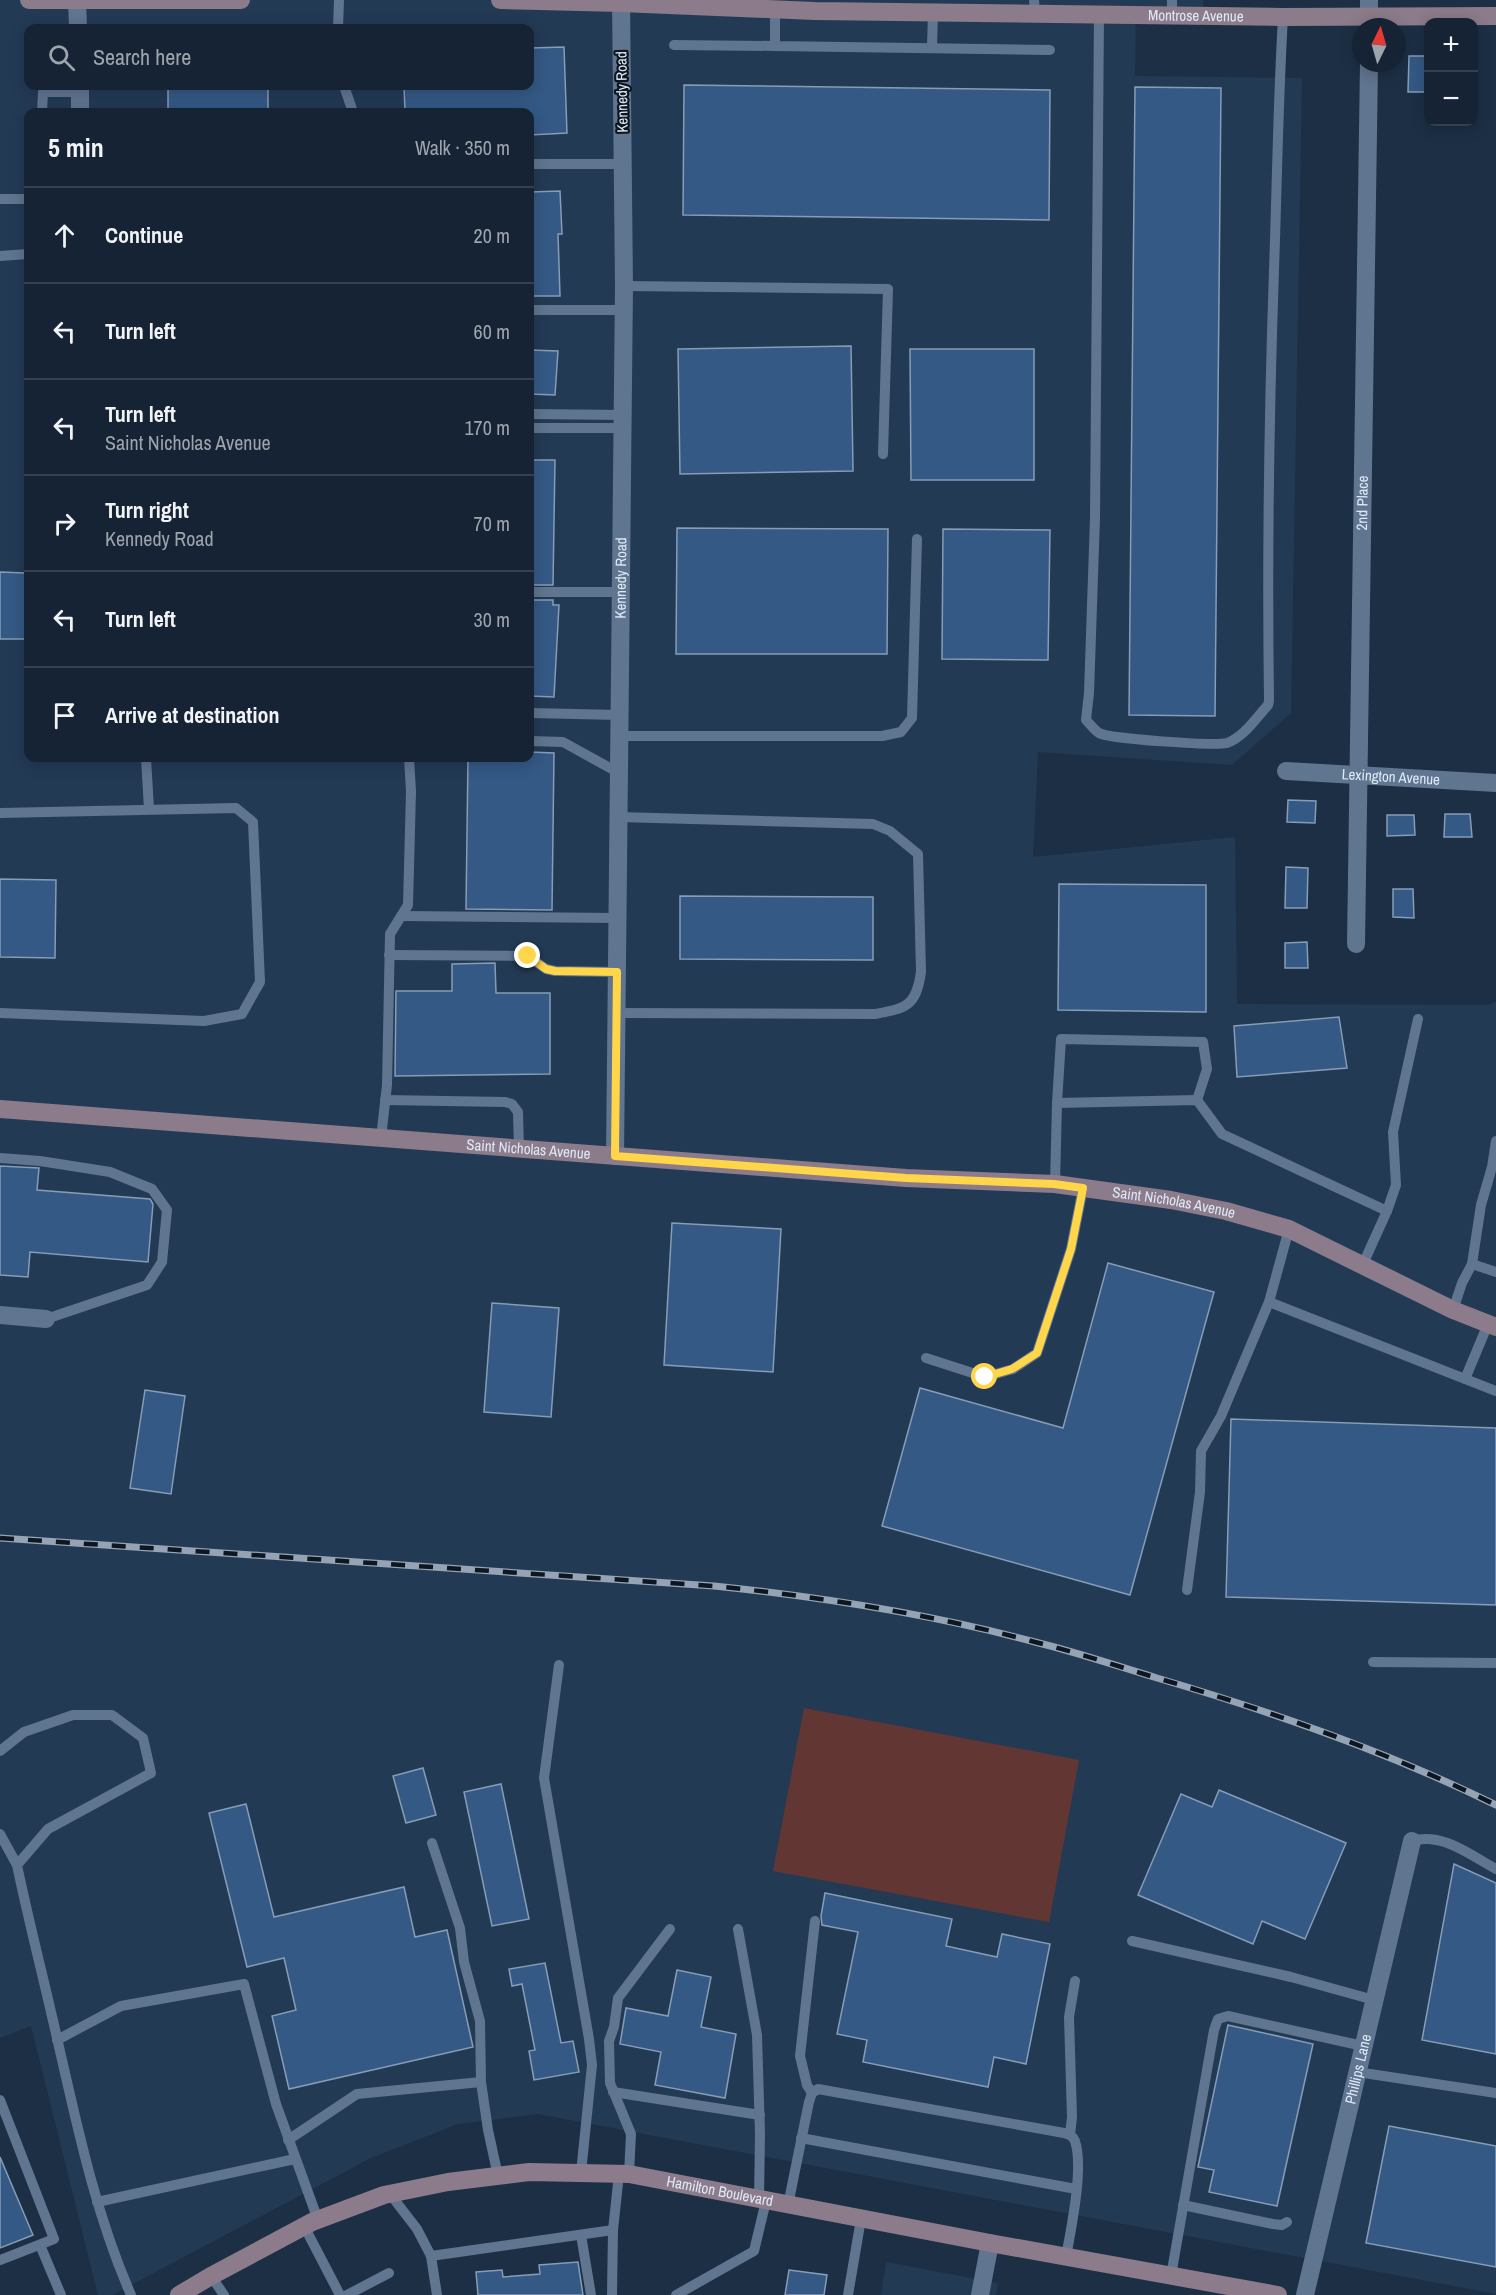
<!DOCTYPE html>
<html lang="en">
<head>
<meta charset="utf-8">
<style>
	:root { --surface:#152334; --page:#222f40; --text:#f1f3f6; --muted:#9da4ac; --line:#34404f }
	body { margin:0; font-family:"Archivo Narrow",sans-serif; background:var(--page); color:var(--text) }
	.controls { position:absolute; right:18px; top:18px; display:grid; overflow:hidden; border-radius:12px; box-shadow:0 3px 15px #0003 }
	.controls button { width:54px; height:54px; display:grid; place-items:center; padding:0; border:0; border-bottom:2px solid var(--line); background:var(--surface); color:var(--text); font:30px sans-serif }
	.compass { position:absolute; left:1352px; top:18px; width:54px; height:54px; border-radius:50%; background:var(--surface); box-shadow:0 3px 15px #0003; rotate:5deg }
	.stop { position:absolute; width:18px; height:18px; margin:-14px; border:4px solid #ffd54a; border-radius:50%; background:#fff }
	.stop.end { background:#ffd54a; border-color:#fff; box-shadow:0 2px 6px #0008 }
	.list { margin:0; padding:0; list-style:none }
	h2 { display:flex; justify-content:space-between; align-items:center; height:78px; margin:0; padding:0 24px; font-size:26px }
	h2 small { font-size:20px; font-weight:400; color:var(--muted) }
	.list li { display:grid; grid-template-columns:39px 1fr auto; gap:18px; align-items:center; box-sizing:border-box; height:96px; padding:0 24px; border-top:2px solid var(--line) }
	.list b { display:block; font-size:22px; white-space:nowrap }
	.list p { margin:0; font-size:20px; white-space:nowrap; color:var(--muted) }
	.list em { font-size:20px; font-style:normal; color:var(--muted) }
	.icon { flex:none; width:33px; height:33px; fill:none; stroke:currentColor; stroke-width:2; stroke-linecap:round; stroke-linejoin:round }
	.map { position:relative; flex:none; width:1496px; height:2295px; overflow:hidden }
	.search { position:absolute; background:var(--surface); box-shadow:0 3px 15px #0003; left:24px; top:24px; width:510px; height:66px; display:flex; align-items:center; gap:15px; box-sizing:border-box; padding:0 21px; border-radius:12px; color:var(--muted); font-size:22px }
	.panel { position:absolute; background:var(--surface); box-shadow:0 3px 15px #0003; left:24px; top:108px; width:510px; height:654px; border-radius:12px }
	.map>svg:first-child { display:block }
	.built { fill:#233a55; fill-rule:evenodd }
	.green { fill:#623733 }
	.building { fill:#345985; stroke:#869cb7; stroke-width:1.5 }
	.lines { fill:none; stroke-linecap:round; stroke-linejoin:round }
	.lane { stroke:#60758f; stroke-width:10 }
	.street { stroke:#60758f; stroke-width:18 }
	.secondary { stroke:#8c7b8a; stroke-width:18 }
	.rail-casing { stroke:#95a4b5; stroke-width:7 }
	.rail { stroke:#0e1720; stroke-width:4.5; stroke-dasharray:14; stroke-linecap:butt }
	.route { stroke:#ffd54a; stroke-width:8 }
	.labels { text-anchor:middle; stroke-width:4.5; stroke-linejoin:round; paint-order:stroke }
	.street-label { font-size:15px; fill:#dde9f7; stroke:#0e1720 }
</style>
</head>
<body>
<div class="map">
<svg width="1496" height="2295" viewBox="0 0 1496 2295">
	<rect width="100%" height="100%" fill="#1c2f45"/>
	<g class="built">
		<path d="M0,0H1203V10L1136,7L1135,76L1302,78L1291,713L1232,765L1038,752L1033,857L1235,837L1237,1004L1488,1005L1496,1002V2294L538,2114L458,2124L371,2158L112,2295H98L31,2026L0,2038ZM28,28H530V86H28ZM28,112H530V758H28Z"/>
		<path d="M886,2262L998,2283L996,2295H881Z"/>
	</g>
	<path class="green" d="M804,1708L1079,1760L1049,1922L773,1871Z"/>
	<g class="building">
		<path d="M564,47L567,133L530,135V112H405L404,86H530V48Z"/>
		<path d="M1409,56H1428V92H1408Z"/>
		<path d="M684,85L1050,90L1049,220L683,215Z"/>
		<rect x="168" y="86" width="100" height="26"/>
		<path d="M1135,87L1221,88L1215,716L1129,715Z"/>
		<path d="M560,191L562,234H558L560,296H530V192Z"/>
		<path d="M851,346L853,471L680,474L678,349Z"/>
		<path d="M910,349H1034V480H911Z"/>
		<path d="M530,350L558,351L555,395L530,394Z"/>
		<path d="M530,460H555L553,585H530Z"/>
		<path d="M677,528L888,529L887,654H676Z"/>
		<path d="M943,529L1050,530L1048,660L942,659Z"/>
		<path d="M0,572L25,573V639H0Z"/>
		<path d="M530,600H553V605H559L554,697L530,696Z"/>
		<path d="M530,752L554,753L552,910L466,909L468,758H530Z"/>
		<path d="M1288,800L1316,801L1315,823L1287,822Z"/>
		<path d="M1445,814H1470L1472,837H1444Z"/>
		<path d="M1387,815H1414L1415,835L1387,836Z"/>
		<path d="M1286,867L1308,868L1307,908H1285Z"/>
		<path d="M0,879L56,880L55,958L0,957Z"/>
		<path d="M1059,884L1206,885V1012L1058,1010Z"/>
		<path d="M1393,889H1413L1414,918L1393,917Z"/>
		<path d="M680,896L873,897V960L680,959Z"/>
		<path d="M1307,942L1308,968H1285V943Z"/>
		<path d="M495,963L496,993H550V1074L395,1076L396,991H452V964Z"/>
		<path d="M1339,1017L1347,1068L1237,1077L1234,1026Z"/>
		<path d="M0,1166L39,1168L37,1190L150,1199L153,1204L148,1262L30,1252L28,1277L0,1275Z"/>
		<path d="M672,1223L781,1229L773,1372L664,1365Z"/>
		<path d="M1108,1263L1214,1292L1130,1595L882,1526L920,1388L1063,1428Z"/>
		<path d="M492,1303L559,1308L551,1417L484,1412Z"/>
		<path d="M145,1390L185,1396L171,1494L130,1488Z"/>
		<path d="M1231,1419L1496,1428V1605L1226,1597Z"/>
		<path d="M423,1768L436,1815L406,1823L393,1776Z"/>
		<path d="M501,1784L529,1919L492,1926L464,1792Z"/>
		<path d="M1219,1790L1346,1843L1305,1939L1262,1921L1253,1944L1138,1895L1181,1794L1212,1807Z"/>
		<path d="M246,1804L274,1917L404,1887L415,1937L447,1930L473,2047L289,2089L272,2016L296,2010L284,1958L247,1967L209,1813Z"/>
		<path d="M1454,1864L1496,1883V2054L1422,2040Z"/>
		<path d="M825,1893L952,1919L946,1946L997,1957L1002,1934L1050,1944L1026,2064L994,2057L988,2087L863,2062L867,2040L837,2034L858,1932L822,1925L821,1916Z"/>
		<path d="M545,1963L561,2043L573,2041L579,2072L534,2080L529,2051L535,2050L522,1984L512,1986L509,1969Z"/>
		<path d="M677,1970L711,1977L701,2027L736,2034L725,2098L655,2085L661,2052L620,2044L626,2008L668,2016Z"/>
		<path d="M1228,2025L1313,2044L1277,2206L1209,2192L1214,2170L1198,2167Z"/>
		<path d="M1389,2126L1496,2146V2267L1366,2243Z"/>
		<path d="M0,2157L33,2235L0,2248Z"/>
		<path d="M578,2262L583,2295H478L476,2272L502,2270L503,2277L540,2274L539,2265Z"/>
		<path d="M789,2270L827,2275L824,2295H785Z"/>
	</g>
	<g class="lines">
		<g class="lane">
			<path d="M1034,0L1035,13"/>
			<path d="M775,9V46L1050,50"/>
			<path d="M1099,13L1095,518L1089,693L1086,720C1090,724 1094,730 1099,733C1110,739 1214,746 1227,743C1243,738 1257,717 1268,705L1269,701C1267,558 1269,414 1274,270C1277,186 1278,101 1283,17"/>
			<path d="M1172,15V0"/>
			<path d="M338,28L339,0"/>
			<path d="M674,45L775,46"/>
			<path d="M932,48L933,12"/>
			<path d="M344,86L353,112"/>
			<path d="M42,112L43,92H80"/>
			<path d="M530,164H623"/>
			<path d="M0,199H28"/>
			<path d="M0,256L28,254"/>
			<path d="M624,286L888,289L883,454"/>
			<path d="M530,310H624"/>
			<path d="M530,414L623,415"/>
			<path d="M530,428H623"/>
			<path d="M530,592H621"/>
			<path d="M530,713L619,715"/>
			<path d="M619,736H882L901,732L912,718L917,539"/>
			<path d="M530,741L563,742L619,773"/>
			<path d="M146,758L149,809"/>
			<path d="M0,813L236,808L253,822L260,982L242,1014L204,1021L0,1013"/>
			<path d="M401,916L617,918"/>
			<path d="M389,955L528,956L546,969L555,971L617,972"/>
			<path d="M616,1013L875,1014C907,1008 916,1006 921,972L918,854L890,831L873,824L618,817"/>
			<path d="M385,1100L505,1102L512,1104L518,1112L519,1149"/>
			<path d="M1057,1103L1061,1039L1203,1042L1207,1069L1197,1100"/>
			<path d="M381,1138L387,1085L390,934L408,905L411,791L409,758"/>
			<path d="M0,1158L40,1161L110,1172L152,1189L167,1210L162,1262L147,1285L46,1319"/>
			<path d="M1055,1184L1057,1103L1197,1100L1222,1134L1387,1211L1363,1264"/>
			<path d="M1387,1211L1396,1185L1393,1132L1418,1019"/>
			<path d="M1472,1264L1496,1272"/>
			<path d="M1269,1302L1496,1391"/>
			<path d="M1453,1310L1462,1283L1472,1264L1481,1205L1492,1167L1496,1141"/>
			<path d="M926,1358L985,1377L1013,1369L1037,1353L1071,1249L1083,1188"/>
			<path d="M1465,1379L1488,1324"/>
			<path d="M1187,1590L1200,1492L1201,1451L1221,1416L1269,1302L1289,1229"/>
			<path d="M1373,1662L1496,1663"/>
			<path d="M559,1665L544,1778L589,2039L592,2065L581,2173"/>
			<path d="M0,1751L24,1732L73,1715H112L143,1738L151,1773L48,1829L17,1865"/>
			<path d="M0,1834L17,1865C29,1923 44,1980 57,2038C77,2125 95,2213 131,2295"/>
			<path d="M1412,1841C1442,1832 1470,1855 1496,1869"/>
			<path d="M432,1843L460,1928L464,1962L480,2021L481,2082L488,2130L498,2176"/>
			<path d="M738,1929L757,2035L760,2134L759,2199"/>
			<path d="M1132,1941L1291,1977L1374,2000"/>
			<path d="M57,2040L121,2006L244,1984L276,2104L318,2220"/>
			<path d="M1357,2072L1496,2093"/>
			<path d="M613,2092L760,2115"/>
			<path d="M812,2093L807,2085L800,2056L815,1921"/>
			<path d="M0,2100L54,2239L0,2260"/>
			<path d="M1070,2135L1072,2117L1069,2017L1075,1981"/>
			<path d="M801,2138L1076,2189"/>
			<path d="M288,2140L357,2094L481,2082"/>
			<path d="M629,2174L631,2134L610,2083L609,2041L614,2027L618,1998L670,1929"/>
			<path d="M390,2194L417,2229L431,2256L437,2295"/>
			<path d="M97,2202L295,2159"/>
			<path d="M788,2205L809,2102L812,2093L818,2089L1064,2133C1069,2134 1073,2136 1075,2141C1084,2168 1071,2229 1066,2257"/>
			<path d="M1183,2205L1273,2224L1282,2225L1287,2222"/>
			<path d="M304,2226L340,2295"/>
			<path d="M581,2235L591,2295"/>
			<path d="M40,2245L61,2295"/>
			<path d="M431,2256L613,2230L619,2174"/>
			<path d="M211,2276L224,2295"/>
			<path d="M1171,2276L1214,2030L1218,2019L1228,2016L1363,2046"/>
			<path d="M347,2295L389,2273"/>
			<path d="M612,2295L613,2230"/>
			<path d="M676,2295L754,2251L766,2201"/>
			<path d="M848,2295L861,2219"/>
		</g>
		<g class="street">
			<path d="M77,1L78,28"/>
			<path d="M1369,27V0"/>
			<path d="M80,86V112"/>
			<path id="s1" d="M1286,771L1496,783"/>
			<path id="s2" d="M1356,944L1369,63"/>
			<path id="s3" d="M615,1156L624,286L621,0"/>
			<path d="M0,1315L46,1319"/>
			<path d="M980,2295L990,2243"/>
			<path id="s4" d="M1305,2295L1412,1841"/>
		</g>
		<g class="secondary">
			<path d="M29,0H241"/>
			<path id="s5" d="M500,0L621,3L815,11L1283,17L1496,16"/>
			<path id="s6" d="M0,1109L906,1178L1055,1184L1171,1200L1226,1211L1289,1229L1453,1310L1496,1327"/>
			<path id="s7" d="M179,2295L211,2276L312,2222L384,2195L448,2182L529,2172L629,2174L990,2243L1278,2295"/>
		</g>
		<g class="rail-casing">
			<path id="rail" d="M0,1538L714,1586C822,1597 930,1614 1035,1642C1076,1652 1117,1666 1157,1678C1273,1712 1388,1752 1496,1805"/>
		</g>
		<use href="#rail" class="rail"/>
	</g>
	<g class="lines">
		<path class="route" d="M528,956L546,969L555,971L617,972L615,1156L906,1178L1054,1184L1083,1188L1071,1249L1037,1353L1012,1369L985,1377"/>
	</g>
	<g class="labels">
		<g class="street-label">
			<text dy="5" stroke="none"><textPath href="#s5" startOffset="696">Montrose Avenue</textPath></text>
			<text transform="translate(622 92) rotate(-91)" y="5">Kennedy Road</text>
			<text dy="5" stroke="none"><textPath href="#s2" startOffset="441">2nd Place</textPath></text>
			<text dy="5" stroke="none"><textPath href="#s3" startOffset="578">Kennedy Road</textPath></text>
			<text dy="5" stroke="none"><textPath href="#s1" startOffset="105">Lexington Avenue</textPath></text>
			<text dy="5" stroke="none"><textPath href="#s6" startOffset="530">Saint Nicholas Avenue</textPath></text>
			<text dy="5" stroke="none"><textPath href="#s6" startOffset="1178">Saint Nicholas Avenue</textPath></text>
			<text dy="5" stroke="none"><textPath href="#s4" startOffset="232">Phillips Lane</textPath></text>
			<text dy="5" stroke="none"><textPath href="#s7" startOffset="568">Hamilton Boulevard</textPath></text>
		</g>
	</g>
</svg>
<div class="controls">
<button>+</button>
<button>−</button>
</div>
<svg class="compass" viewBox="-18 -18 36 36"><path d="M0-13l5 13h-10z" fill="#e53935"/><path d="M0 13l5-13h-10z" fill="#9da4ac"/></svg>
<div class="stop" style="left:985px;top:1377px"></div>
<div class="stop end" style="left:528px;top:956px"></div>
<div class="search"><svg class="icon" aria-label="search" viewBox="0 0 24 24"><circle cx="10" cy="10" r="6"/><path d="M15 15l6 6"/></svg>Search here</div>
<section class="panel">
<h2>5 min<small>Walk · 350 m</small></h2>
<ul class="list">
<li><svg class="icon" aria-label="ahead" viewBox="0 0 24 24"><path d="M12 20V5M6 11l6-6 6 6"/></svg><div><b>Continue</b></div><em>20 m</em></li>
<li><svg class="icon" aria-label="left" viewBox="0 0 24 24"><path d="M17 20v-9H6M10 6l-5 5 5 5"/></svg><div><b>Turn left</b></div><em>60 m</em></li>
<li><svg class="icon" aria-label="left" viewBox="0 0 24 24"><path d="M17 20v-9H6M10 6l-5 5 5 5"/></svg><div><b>Turn left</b><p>Saint Nicholas Avenue</p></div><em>170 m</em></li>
<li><svg class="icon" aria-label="right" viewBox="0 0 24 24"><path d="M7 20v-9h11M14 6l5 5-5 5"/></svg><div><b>Turn right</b><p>Kennedy Road</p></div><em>70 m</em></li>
<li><svg class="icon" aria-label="left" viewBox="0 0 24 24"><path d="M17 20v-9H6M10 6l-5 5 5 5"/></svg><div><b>Turn left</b></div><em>30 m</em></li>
<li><svg class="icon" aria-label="arrive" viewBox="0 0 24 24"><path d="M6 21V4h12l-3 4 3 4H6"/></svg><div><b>Arrive at destination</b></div></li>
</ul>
</section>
</div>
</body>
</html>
